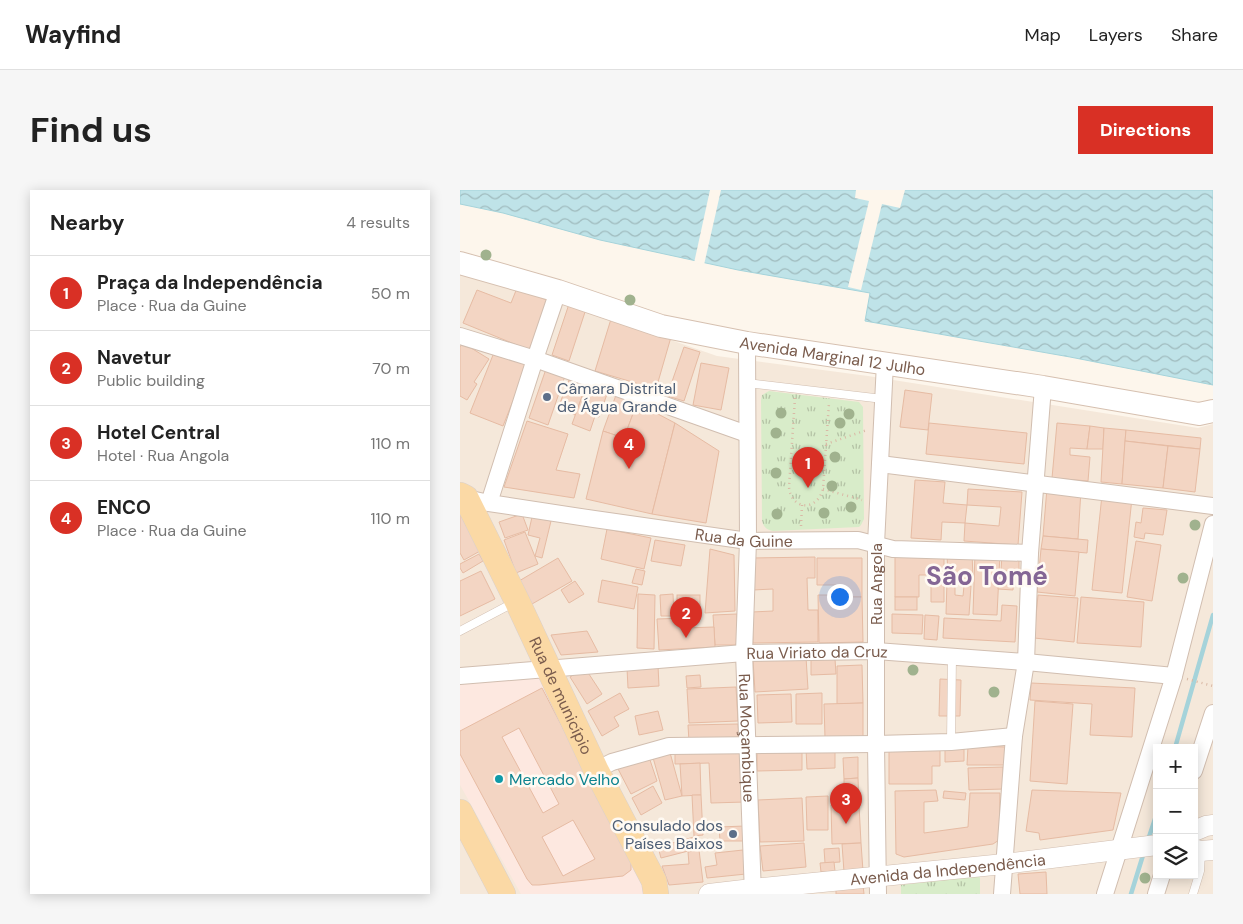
<!DOCTYPE html>
<html lang="en">
<head>
<meta charset="utf-8">
<style>
	:root { --surface:#fff; --page:#f6f6f6; --text:#222; --muted:#767676; --line:#e0e0e0; --accent:#d93025 }
	body { margin:0; font-family:"DM Sans",sans-serif; background:var(--page); color:var(--text) }
	.controls { position:absolute; right:15px; bottom:15px; display:grid; overflow:hidden; border-radius:0px; box-shadow:0 2px 12px #0003 }
	.controls button { width:45px; height:45px; display:grid; place-items:center; padding:0; border:0; border-bottom:1px solid var(--line); background:var(--surface); color:var(--text); font:25px sans-serif }
	.you { position:absolute; left:379px; top:406px; width:18px; height:18px; margin:-12px; border:4px solid #fff; border-radius:50%; background:#1a73e8; box-shadow:0 0 0 8px #1a73e833 }
	.badge { display:grid; place-items:center; width:32px; height:32px; border-radius:50%; background:var(--accent); color:#fff; font-size:16px; font-weight:700 }
	.pin { position:absolute; translate:-50% -41px; filter:drop-shadow(0 1px 2px #0008) }
	.pin::after { content:''; position:absolute; top:26px; width:18px; height:15px; background:inherit; clip-path:polygon(0 0,100% 0,50% 100%) }
	.list { margin:0; padding:0; list-style:none }
	h2 { display:flex; justify-content:space-between; align-items:center; height:65px; margin:0; padding:0 20px; font-size:21px }
	h2 small { font-size:16px; font-weight:400; color:var(--muted) }
	.list li { display:grid; grid-template-columns:32px 1fr auto; gap:15px; align-items:center; box-sizing:border-box; height:75px; padding:0 20px; border-top:1px solid var(--line) }
	.list b { display:block; font-size:19px; white-space:nowrap }
	.list p { margin:0; font-size:16px; white-space:nowrap; color:var(--muted) }
	.list em { font-size:16px; font-style:normal; color:var(--muted) }
	.icon { flex:none; width:28px; height:28px; fill:none; stroke:currentColor; stroke-width:2; stroke-linecap:round; stroke-linejoin:round }
	.map { position:relative; flex:none; width:753px; height:704px; overflow:hidden; border-radius:0px }
	header { display:flex; align-items:center; gap:30px; box-sizing:border-box; height:70px; padding:0 25px; background:var(--surface); border-bottom:1px solid var(--line) }
	header strong { font-size:24px }
	nav { display:flex; gap:28px; margin-inline-start:auto; font-size:18px }
	.intro { display:flex; align-items:center; justify-content:space-between; box-sizing:border-box; height:120px; padding:0 30px }
	h1 { margin:0; font-size:35px }
	.button { padding:12px 22px; border-radius:0px; background:var(--accent); color:#fff; font-size:18px; font-weight:700 }
	main { display:flex; gap:30px; padding:0 30px }
	aside { flex:1; background:var(--surface); border-radius:0px; box-shadow:0 2px 12px #0003 }
	.map>svg:first-child { display:block }
	.residential { fill:#f5e8da; fill-rule:evenodd }
	.commercial { fill:#fde8e0 }
	.park { fill:url(#park-tufts) }
	.water { fill:url(#water-waves); stroke:#a5d3da }
	.pier { fill:#fdf6ec }
	.lines { fill:none; stroke-linecap:round; stroke-linejoin:round }
	.stream { stroke:#a5d3da; stroke-width:4.5 }
	.building { fill:#f3d5c3; stroke:#e6bba3; fill-rule:evenodd }
	.service-casing { stroke:#d1beb0; stroke-width:9 }
	.minor-casing { stroke:#d1beb0; stroke-width:18 }
	.tertiary-casing { stroke:#d1beb0; stroke-width:21 }
	.secondary-casing { stroke:#d6c0b0; stroke-width:24 }
	.primary-casing { stroke:#dad1cd; stroke-width:26 }
	.path { stroke:#d9b8a5; stroke-width:2.5; stroke-dasharray:1 4; stroke-linecap:butt }
	.service { stroke:#fff; stroke-width:8 }
	.minor { stroke:#fff; stroke-width:16 }
	.tertiary { stroke:#fff; stroke-width:20 }
	.secondary { stroke:#fff; stroke-width:22 }
	.primary { stroke:#fbd9a5; stroke-width:25 }
	.tree { fill:#a0b28e }
	.service-dot { fill:#5c6f8a; stroke:#fffaf3; stroke-width:2 }
	.culture-dot { fill:#0f9aa8; stroke:#fffaf3; stroke-width:2 }
	.labels { text-anchor:middle; stroke-width:5; stroke-linejoin:round; paint-order:stroke }
	.street-label { font-size:16px; fill:#7a5c4d; stroke:#fffaf3 }
	.service-label { font-size:16px; fill:#4e5e75; stroke:#fffaf3; text-anchor:start }
	.culture-label { font-size:16px; fill:#0d838f; stroke:#fffaf3; text-anchor:start }
	.town-label { font-size:26px; font-weight:bold; fill:#846695; stroke:#fffaf3 }
</style>
</head>
<body>
<header>
<strong>Wayfind</strong>
<nav><a>Map</a><a>Layers</a><a>Share</a></nav>
</header>
<div class="intro"><h1>Find us</h1><a class="button">Directions</a></div>
<main>
<aside>
<h2>Nearby<small>4 results</small></h2>
<ul class="list">
<li><span class="badge">1</span><div><b>Praça da Independência</b><p>Place · Rua da Guine</p></div><em>50 m</em></li>
<li><span class="badge">2</span><div><b>Navetur</b><p>Public building</p></div><em>70 m</em></li>
<li><span class="badge">3</span><div><b>Hotel Central</b><p>Hotel · Rua Angola</p></div><em>110 m</em></li>
<li><span class="badge">4</span><div><b>ENCO</b><p>Place · Rua da Guine</p></div><em>110 m</em></li>
</ul>
</aside>
<div class="map">
<svg width="753" height="704" viewBox="0 0 753 704">
	<defs>
		<pattern id="park-tufts" width="24" height="20" patternUnits="userSpaceOnUse" patternTransform="scale(1.25)"><rect width="24" height="20" fill="#d8ecc9"/><path d="M3 7l-1-3M5 7V3M7 7l1-3M15 17l-1-3M17 17v-4M19 17l1-3" fill="none" stroke="#b4c2a5"/></pattern>
		<pattern id="water-waves" width="16" height="10" patternUnits="userSpaceOnUse" patternTransform="scale(1.25)"><rect width="16" height="10" fill="#bfe3e8"/><path d="M0 5q4-4 8 0t8 0" fill="none" stroke="#a0bbbe"/></pattern>
	</defs>
	<rect width="100%" height="100%" fill="#fdf6ec"/>
	<path class="residential" d="M0,77L257,166L408,186L738,238L753,234V704H0ZM697,558H734V685H697Z"/>
	<path class="commercial" d="M85,484L186,704H61L0,595V491Z"/>
	<g class="park">
		<path d="M309,201L399,212L403,217L404,329L401,335L399,337L313,341C307,340 303,337 302,330L301,210L302,205Z"/>
		<path d="M520,685V704H441V695Z"/>
	</g>
	<path class="water" d="M0,0H753V195L610,167L405,131L410,103L278,80L140,50L43,23L0,14Z"/>
	<g class="pier">
		<path d="M250,0H261L244,75L234,73Z"/>
		<path d="M396,0H445L440,18L422,14L401,100L388,97L409,11L395,8Z"/>
	</g>
	<g class="lines">
		<g class="stream">
			<path d="M715,558L753,425"/>
			<path d="M688,650L697,623"/>
			<path d="M671,704L684,662"/>
		</g>
	</g>
	<g class="building">
		<path d="M57,98L89,111L69,160L3,133L17,100L51,113Z"/>
		<path d="M109,114L126,119L109,171L92,165Z"/>
		<path d="M151,129L211,147L196,199L135,181Z"/>
		<path d="M3,153L29,169L14,192L17,194L7,210L0,206V157Z"/>
		<path d="M224,157L240,162L224,211L207,206Z"/>
		<path d="M35,160L68,173L43,236L10,223Z"/>
		<path d="M241,173L269,178L261,220L233,215Z"/>
		<path d="M86,179L105,186L88,235L69,228Z"/>
		<path d="M109,190L126,196L115,225L98,218Z"/>
		<path d="M126,196L147,204L139,227L135,226L130,241L112,234Z"/>
		<path d="M445,200L472,204L468,240L440,237Z"/>
		<path d="M156,205L177,213L164,248L143,241Z"/>
		<path d="M177,213L215,233L192,324L126,309L143,241L164,248Z"/>
		<path d="M67,231L108,244L96,280L120,284L114,308L44,297Z"/>
		<path d="M215,233L259,261L246,333L192,324Z"/>
		<path d="M469,233L567,243L564,274L466,264Z"/>
		<path d="M597,233L630,236L627,259L610,258V265L630,267L628,291L592,288Z"/>
		<path d="M630,236L644,238L643,259H627Z"/>
		<path d="M644,238L666,240L662,294L641,292Z"/>
		<path d="M666,240L741,248L740,259L665,251Z"/>
		<path d="M665,251L708,256L703,298L662,294Z"/>
		<path d="M708,256L740,259L735,302L703,298Z"/>
		<path d="M455,290L485,292L483,313L507,315L505,333L482,332L481,350L451,348Z"/>
		<path d="M587,298L621,300L618,349L583,346Z"/>
		<path d="M508,299L562,302L558,355L504,351L505,333L539,336L541,317L507,315Z"/>
		<path d="M642,305L672,308L662,403L632,400Z"/>
		<path d="M683,318L707,320L703,345L685,343L684,349L674,347L676,332L681,333Z"/>
		<path d="M0,324L20,361L4,370L0,363Z"/>
		<path d="M62,324L68,340L45,348L39,332Z"/>
		<path d="M72,327L91,331L82,368L75,366L80,348L68,345Z"/>
		<path d="M147,339L191,348L184,379L141,369Z"/>
		<path d="M65,342L78,374L56,383L44,350Z"/>
		<path d="M583,346L628,350L627,363L581,359Z"/>
		<path d="M195,350L225,355L221,376L191,371Z"/>
		<path d="M676,351L701,355L692,411L667,407Z"/>
		<path d="M250,359L274,365L275,421L245,423Z"/>
		<path d="M581,359L619,362L615,406L577,402Z"/>
		<path d="M512,362L513,389H488L487,363Z"/>
		<path d="M435,363H484V412H471V385H459V407H435Z"/>
		<path d="M515,363L540,364L537,425L513,424Z"/>
		<path d="M19,364L23,371L3,383L0,378V374Z"/>
		<path d="M542,364L559,365V381H541Z"/>
		<path d="M355,367V388H347L348,420H358V452L293,453L292,422L313,421V399L293,400L292,368Z"/>
		<path d="M98,368L112,391L72,414L59,391Z"/>
		<path d="M357,368H402V407H376V395H357Z"/>
		<path d="M176,379L185,381L182,395L172,393Z"/>
		<path d="M21,381L35,409L0,426V391Z"/>
		<path d="M539,382L554,383L553,400L538,399Z"/>
		<path d="M142,390L178,397L174,419L138,412Z"/>
		<path d="M115,391L124,404L109,413L101,400Z"/>
		<path d="M487,391L495,392V405L503,406L504,396H511L509,425L486,424Z"/>
		<path d="M178,404L195,405L194,459L177,458Z"/>
		<path d="M213,404L214,426H201L200,405Z"/>
		<rect x="217" y="405" width="23" height="19"/>
		<path d="M358,405H376V407H402L403,452L359,453Z"/>
		<path d="M578,405L618,408L614,452L574,448Z"/>
		<rect x="435" y="407" width="22" height="13"/>
		<path d="M621,407L684,412L681,457L617,453Z"/>
		<path d="M542,415L557,416L555,452L483,448L484,428L541,431Z"/>
		<path d="M277,424L278,451L275,455H255L253,425Z"/>
		<path d="M432,424L463,425L462,444L432,443Z"/>
		<path d="M465,425L479,426L477,450L464,449Z"/>
		<path d="M224,428V438L254,437L255,457L199,460L197,429Z"/>
		<path d="M127,441L138,462L101,465L91,445Z"/>
		<path d="M346,467L348,499L295,502L293,470Z"/>
		<path d="M375,469L376,484L351,485V470Z"/>
		<path d="M402,475L403,513L377,514V476Z"/>
		<path d="M198,476L199,496L168,498L167,478Z"/>
		<path d="M125,478L142,504L127,514L110,487Z"/>
		<path d="M240,485L241,497L227,498L226,486Z"/>
		<path d="M480,489L501,490L500,526H479Z"/>
		<path d="M571,493L675,498L672,547L630,545L632,514L570,510Z"/>
		<path d="M276,497L278,531L229,533L227,499Z"/>
		<path d="M82,498L171,669V680L163,686L79,695H72L67,689L0,564V541ZM59,538L99,614L83,623L42,547ZM113,630L135,669L103,686L82,647Z"/>
		<path d="M160,503L169,519L154,527L159,536L142,546L128,521Z"/>
		<path d="M362,503V534H336V504Z"/>
		<path d="M331,504L332,532L298,533L297,505Z"/>
		<path d="M575,511L613,514L607,594L570,591Z"/>
		<path d="M403,513V548H365L364,514Z"/>
		<path d="M198,521L203,540L179,545L175,526Z"/>
		<path d="M278,534L279,550L229,552L228,535Z"/>
		<path d="M504,556V571L485,572V557Z"/>
		<path d="M508,556L546,557L545,575H507Z"/>
		<path d="M429,557L480,558V576H472V594H429Z"/>
		<path d="M283,558L285,612L251,613L249,573L215,574V560Z"/>
		<path d="M375,558V578L347,579L346,559Z"/>
		<path d="M209,559L222,606L205,610L192,564Z"/>
		<path d="M342,560V580L297,581V561Z"/>
		<path d="M189,567L197,591L171,604L156,575Z"/>
		<path d="M398,567V588L384,589L383,568Z"/>
		<path d="M240,573L241,605L222,606L220,574Z"/>
		<path d="M543,577L544,599L509,600L508,578Z"/>
		<path d="M398,588L399,615H374V607H384V589Z"/>
		<path d="M193,596L202,613L181,625L172,608Z"/>
		<path d="M476,600L478,611L464,612V643L508,637L510,603H540L539,650L533,654L444,667L436,664L435,601Z"/>
		<path d="M572,600L661,603L653,640L580,650L579,643L566,641Z"/>
		<path d="M484,601L506,603L505,610L483,608Z"/>
		<path d="M232,605H241L243,645L234,646Z"/>
		<path d="M368,606V640H347L346,607Z"/>
		<path d="M342,608L344,651L300,652L298,610Z"/>
		<path d="M371,615H399L401,653L372,654Z"/>
		<path d="M285,636L286,651H260L259,637Z"/>
		<path d="M234,647L240,658L201,668L198,657Z"/>
		<path d="M344,653L346,677L303,681L300,656Z"/>
		<path d="M401,653L403,681L384,682L382,654Z"/>
		<path d="M379,658L380,672L365,673L364,659Z"/>
		<path d="M239,660L243,692L209,695L202,676L229,674L228,662Z"/>
		<path d="M283,660L286,684L247,688L245,677L257,675L255,663Z"/>
		<path d="M374,672L375,681L361,682L360,673Z"/>
		<path d="M586,682L587,704H560L558,684Z"/>
		<path d="M403,695L404,704H376V698Z"/>
	</g>
	<g class="lines">
		<g class="service-casing">
			<g id="service">
				<path d="M287,193L423,209"/>
				<path d="M0,441L55,412"/>
				<path d="M491,552L492,466"/>
				<path d="M733,704L740,681L741,662"/>
			</g>
		</g>
		<g class="minor-casing">
			<g id="minor">
				<path d="M0,146L75,169L287,244"/>
				<path id="s1" d="M287,153L288,351L284,463L293,704"/>
				<path d="M420,274L753,316"/>
				<path id="s2" d="M6,308L29,313L134,329L288,351L398,350L433,359L570,363"/>
				<path d="M29,313L75,169L98,101"/>
				<path id="s3" d="M0,486L284,463L416,461L566,472L714,486"/>
				<path d="M136,580L152,572L209,556L416,554L491,552L554,546"/>
				<path d="M734,581L753,523"/>
				<path id="s4" d="M418,704L416,554V354L425,173"/>
				<path d="M542,704L554,546L566,472L570,363L583,197"/>
				<path d="M645,704L714,486L753,334"/>
				<path d="M696,704L702,685"/>
			</g>
		</g>
		<g class="tertiary-casing">
			<g id="tertiary">
				<path d="M734,641L746,636L753,635"/>
				<path d="M734,659L741,661L753,660"/>
				<path id="s5" d="M249,704L292,699L544,674L697,655"/>
			</g>
		</g>
		<g class="secondary-casing">
			<g id="secondary">
				<path id="s6" d="M0,73L98,101L201,136L287,153L583,197L739,224L753,221"/>
			</g>
		</g>
		<g class="primary-casing">
			<g id="primary">
				<path id="s7" d="M0,305L6,308L57,411L136,580L194,691L196,704"/>
				<path d="M0,622L43,704"/>
			</g>
		</g>
		<g class="path">
			<path d="M335,208L329,297C331,320 357,322 363,299L369,213"/>
			<path d="M366,254L407,240"/>
			<path d="M363,299L402,310"/>
			<path d="M341,336L342,315"/>
			<path d="M727,489L753,496"/>
		</g>
		<use href="#service" class="service"/>
		<use href="#minor" class="minor"/>
		<use href="#tertiary" class="tertiary"/>
		<use href="#secondary" class="secondary"/>
		<use href="#primary" class="primary"/>
	</g>
	<g class="tree">
		<circle cx="26" cy="65" r="5.5"/>
		<circle cx="170" cy="110" r="5.5"/>
		<circle cx="321" cy="223" r="5.5"/>
		<circle cx="389" cy="224" r="5.5"/>
		<circle cx="380" cy="233" r="5.5"/>
		<circle cx="316" cy="243" r="5.5"/>
		<circle cx="375" cy="267" r="5.5"/>
		<circle cx="316" cy="283" r="5.5"/>
		<circle cx="372" cy="296" r="5.5"/>
		<circle cx="391" cy="317" r="5.5"/>
		<circle cx="364" cy="323" r="5.5"/>
		<circle cx="317" cy="324" r="5.5"/>
		<circle cx="735" cy="335" r="5.5"/>
		<circle cx="723" cy="388" r="5.5"/>
		<circle cx="453" cy="480" r="5.5"/>
		<circle cx="534" cy="502" r="5.5"/>
		<circle cx="685" cy="688" r="5.5"/>
	</g>
	<g class="service-dot">
		<circle cx="87" cy="207" r="5"/>
		<circle cx="273" cy="644" r="5"/>
	</g>
	<circle class="culture-dot" cx="39" cy="589" r="5"/>
	<g class="labels">
		<g class="street-label">
			<text dy="6" stroke="none"><textPath href="#s6" startOffset="385">Avenida Marginal 12 Julho</textPath></text>
			<text dy="6" stroke="none"><textPath href="#s2" startOffset="281">Rua da Guine</textPath></text>
			<text dy="6" stroke="none"><textPath href="#s4" startOffset="310">Rua Angola</textPath></text>
			<text dy="6" stroke="none"><textPath href="#s3" startOffset="358">Rua Viriato da Cruz</textPath></text>
			<text dy="6" stroke="none"><textPath href="#s7" startOffset="226">Rua de município</textPath></text>
			<text dy="6" stroke="none"><textPath href="#s1" startOffset="395">Rua Moçambique</textPath></text>
			<text dy="6" stroke="none"><textPath href="#s5" startOffset="240">Avenida da Independência</textPath></text>
		</g>
		<g class="service-label">
			<text x="97" y="204">Câmara Distrital<tspan x="97" dy="18">de Água Grande</tspan></text>
			<text x="263" y="641" text-anchor="end">Consulado dos<tspan x="263" dy="18">Países Baixos</tspan></text>
		</g>
		<g class="culture-label">
			<text x="49" y="595">Mercado Velho</text>
		</g>
		<g class="town-label">
			<text x="527" y="395">São Tomé</text>
		</g>
	</g>
</svg>
<div class="controls">
<button>+</button>
<button>−</button>
<button><svg class="icon" aria-label="layers" viewBox="0 0 24 24"><path d="M12 4l9 5-9 5-9-5zM3 14l9 5 9-5"/></svg></button>
</div>
<div class="you"></div>
<div class="pin badge" style="left:348px;top:298px">1</div>
<div class="pin badge" style="left:226px;top:448px">2</div>
<div class="pin badge" style="left:386px;top:634px">3</div>
<div class="pin badge" style="left:169px;top:279px">4</div>
</div>
</main>
</body>
</html>
